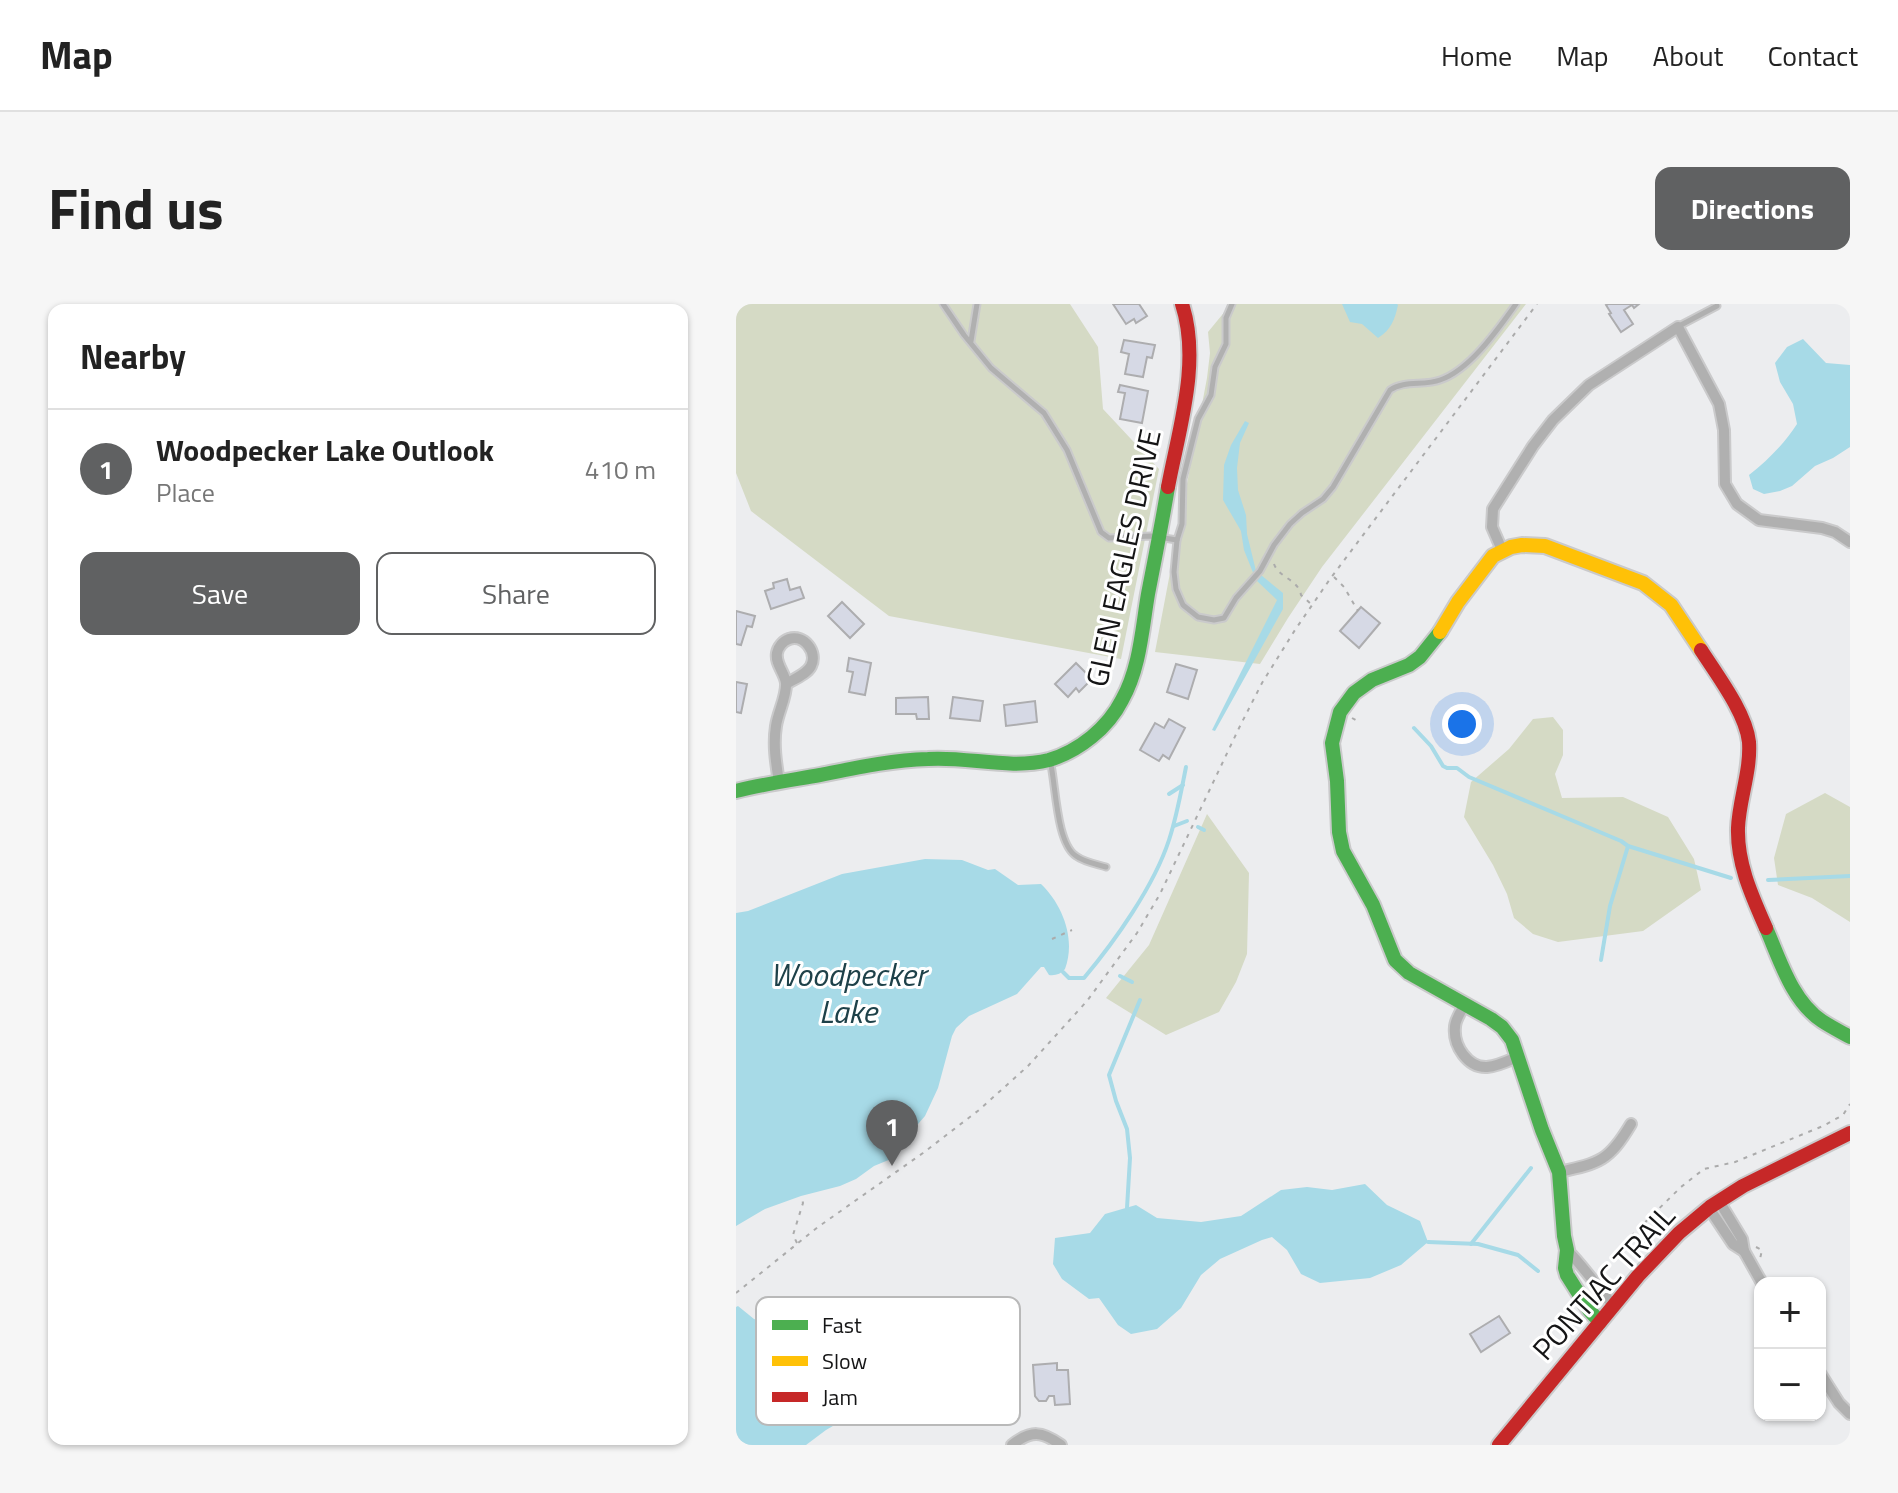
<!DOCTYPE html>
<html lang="en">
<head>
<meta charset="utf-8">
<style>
	:root { --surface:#fff; --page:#f6f6f6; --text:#222; --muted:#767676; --line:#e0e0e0; --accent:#606162 }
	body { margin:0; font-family:"Titillium Web",sans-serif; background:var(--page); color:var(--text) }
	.controls { position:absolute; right:24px; bottom:24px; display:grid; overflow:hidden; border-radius:16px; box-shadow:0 2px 6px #0004 }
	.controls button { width:72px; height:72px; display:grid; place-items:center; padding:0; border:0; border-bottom:2px solid var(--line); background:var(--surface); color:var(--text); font:40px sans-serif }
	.you { position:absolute; left:726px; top:420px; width:28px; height:28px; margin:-20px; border:6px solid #fff; border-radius:50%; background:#1a73e8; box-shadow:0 0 0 12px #1a73e833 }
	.badge { display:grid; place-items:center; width:52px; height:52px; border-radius:50%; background:var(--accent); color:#fff; font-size:26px; font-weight:700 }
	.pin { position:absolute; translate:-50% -66px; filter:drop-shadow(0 2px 4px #0008) }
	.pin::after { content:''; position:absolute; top:42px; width:28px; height:24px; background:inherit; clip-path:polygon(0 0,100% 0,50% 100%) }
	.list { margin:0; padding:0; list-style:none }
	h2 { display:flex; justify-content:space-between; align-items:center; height:104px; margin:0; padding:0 32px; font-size:34px }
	h2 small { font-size:26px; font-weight:400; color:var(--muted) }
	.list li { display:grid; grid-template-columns:52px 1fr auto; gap:24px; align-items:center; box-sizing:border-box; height:120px; padding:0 32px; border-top:2px solid var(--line) }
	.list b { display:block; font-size:30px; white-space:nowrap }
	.list p { margin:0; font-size:26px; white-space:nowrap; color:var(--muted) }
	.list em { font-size:26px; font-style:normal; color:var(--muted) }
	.actions { display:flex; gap:16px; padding:24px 32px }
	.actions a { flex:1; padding:18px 0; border:2px solid var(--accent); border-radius:16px; text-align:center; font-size:28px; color:var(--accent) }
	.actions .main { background:var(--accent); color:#fff }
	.map { position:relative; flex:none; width:1114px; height:1141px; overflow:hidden; border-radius:16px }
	header { display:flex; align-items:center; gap:48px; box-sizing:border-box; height:112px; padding:0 40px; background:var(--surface); border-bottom:2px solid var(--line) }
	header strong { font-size:38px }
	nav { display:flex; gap:44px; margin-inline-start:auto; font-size:28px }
	.intro { display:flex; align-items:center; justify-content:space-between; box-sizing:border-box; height:192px; padding:0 48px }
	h1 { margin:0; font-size:56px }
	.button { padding:20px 36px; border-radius:16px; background:var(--accent); color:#fff; font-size:28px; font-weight:700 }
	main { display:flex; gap:48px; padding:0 48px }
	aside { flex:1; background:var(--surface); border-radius:16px; box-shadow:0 2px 6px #0004 }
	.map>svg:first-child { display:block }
	.green { fill:#d5dac5 }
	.water { fill:#a7dae7 }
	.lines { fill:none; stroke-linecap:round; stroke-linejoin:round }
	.stream { stroke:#a7dae7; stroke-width:4 }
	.building { fill:#d6d9e5; stroke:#adadaf; stroke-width:2 }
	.lane-casing { stroke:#cacacb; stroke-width:9 }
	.street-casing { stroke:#cacacb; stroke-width:14 }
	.fast-casing { stroke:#cacacb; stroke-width:18 }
	.slow-casing { stroke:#cacacb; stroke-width:18 }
	.jam-casing { stroke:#cacacb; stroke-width:18 }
	.path { stroke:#ababab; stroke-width:2; stroke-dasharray:4 6; stroke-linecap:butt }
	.lane { stroke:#b0b0b0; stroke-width:5 }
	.street { stroke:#b0b0b0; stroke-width:10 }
	.fast { stroke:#4caf50; stroke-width:14 }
	.slow { stroke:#ffc107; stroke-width:14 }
	.jam { stroke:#c62828; stroke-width:14 }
	.labels { text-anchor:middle; stroke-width:6; stroke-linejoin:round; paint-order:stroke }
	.street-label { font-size:30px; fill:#151516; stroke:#fff }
	.water-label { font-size:32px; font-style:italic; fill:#1e4149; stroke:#fff }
	.key { fill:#fff; stroke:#b9b9b9; stroke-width:2 }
	.key-label { font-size:22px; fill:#151516 }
</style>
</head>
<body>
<header>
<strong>Map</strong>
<nav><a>Home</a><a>Map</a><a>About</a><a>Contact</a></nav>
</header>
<div class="intro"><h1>Find us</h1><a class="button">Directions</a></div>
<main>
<aside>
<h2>Nearby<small></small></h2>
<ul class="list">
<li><span class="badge">1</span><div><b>Woodpecker Lake Outlook</b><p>Place</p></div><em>410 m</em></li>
</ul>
<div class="actions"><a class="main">Save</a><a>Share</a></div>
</aside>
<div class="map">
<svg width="1114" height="1141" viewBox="0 0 1114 1141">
	<rect width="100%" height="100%" fill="#ecedef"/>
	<g class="green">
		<path d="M0,0H334L362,43L367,105L423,165L385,355L153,312L15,207L0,169Z"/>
		<path d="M495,0H790L586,263L552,314L524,360L419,348L471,74L474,49L472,28Z"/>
		<path d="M817,413L827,426V451L819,470L826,494L887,493L932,513L958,555L965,586L907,627L822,638L797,630L778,614L771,590L757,561L728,513L735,478L773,445L797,415Z"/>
		<path d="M1089,489L1114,503V618L1076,594L1042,581L1038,554L1050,510Z"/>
		<path d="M471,510L513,569L511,650L500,678L483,708L430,731L370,694L413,641Z"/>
	</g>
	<g class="water">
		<path d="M606,0H661L662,1C659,15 655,26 642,34L626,20L614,18Z"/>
		<path d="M1067,35L1090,59L1114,61V143L1097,154L1079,162L1056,182L1044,187L1028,190L1017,185L1013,171C1032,156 1048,140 1061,120L1057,100L1044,78L1039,59L1051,43Z"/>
		<path d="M509,117L513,119L504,139L501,164L502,186L510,211L511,230L520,267L547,289V305L479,427L476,426L541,296L520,276L508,246L505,227L487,196L488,161L495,141Z"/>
		<path d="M189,555L226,556L252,566L259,565L282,581L305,580C327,601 340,636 329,665C325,670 319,672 313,671L308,663H305L281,690L233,712L220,724L216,732L202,784L189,812L169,835L164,847L155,855L138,862L120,875L104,882L65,892L29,905L0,922V609L12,607L106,570Z"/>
		<path d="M629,880L651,901L684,917L692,938L665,961L634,974L584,979L565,970L551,946L536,933L526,936L484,955L465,971L445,1004L421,1025L395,1030L382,1021L363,994L353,995L326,975L317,960L319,934L354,929L369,910L400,901L421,914L465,918L505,912L545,886L571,883L596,886Z"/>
		<path d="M2,1002L18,1015L39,1021L90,1020L166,1014L189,1021L201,1042L191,1062L162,1081L132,1106L109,1115L90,1126L70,1141H0V1003Z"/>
	</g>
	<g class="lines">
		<g class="stream">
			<path d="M678,424L695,442L707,462L711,464H721L733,473L885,537L892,542L995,574"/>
			<path d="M433,490L447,481"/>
			<path d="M438,522L451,517"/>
			<path d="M462,523L468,526"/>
			<path d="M1032,576L1114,572"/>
			<path d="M865,656L874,602L892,542"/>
			<path d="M327,668L333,674H348C379,637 418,582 433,536C441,512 445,488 450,463"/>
			<path d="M384,672L396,678"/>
			<path d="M391,904L394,854L391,825L380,797L373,771L404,696"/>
			<path d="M692,938L742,940L782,951L802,967"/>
			<path d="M735,940L795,864"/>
		</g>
	</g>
	<g class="building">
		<path d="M377,0H403L411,12L400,19L398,15L390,20Z"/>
		<path d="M872,0H903L898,4L896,1L888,6L897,20L885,28L873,10L875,9L870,1Z"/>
		<path d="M388,36L419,41L416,54L411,53L407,73L389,70L393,50L385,48Z"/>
		<path d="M384,81L412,87L406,119L384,115L389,89L382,88Z"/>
		<path d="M51,275L54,286L64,283L68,294L35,305L29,287L38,284L37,279Z"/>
		<path d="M106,298L128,320L114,334L92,312Z"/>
		<path d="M625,303L644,319L623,344L604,327Z"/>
		<path d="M0,307L19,312L16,323L11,322L5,341L0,340Z"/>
		<path d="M113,354L135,359L129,391L113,388L117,368L111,367Z"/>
		<path d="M340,359L356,375L343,388L340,384L332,393L319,380Z"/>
		<path d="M440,360L461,366L452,395L431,388Z"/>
		<path d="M0,378L11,380L5,409L0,408Z"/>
		<path d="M192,393L193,415H181L180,410H160V394Z"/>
		<path d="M217,393L247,397L244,417L214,414Z"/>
		<path d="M299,397L301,418L270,422L268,401Z"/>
		<path d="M433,415L449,424L433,455L427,451L423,457L404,446L419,419L428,424Z"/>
		<path d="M763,1012L774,1029L745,1048L734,1030Z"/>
		<path d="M321,1059V1066H332L334,1100L319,1101L318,1092H313L310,1097H303L299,1092L297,1061Z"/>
	</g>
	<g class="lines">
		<g class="lane-casing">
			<g id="lane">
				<path d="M207,0L228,31L255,64L308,109L331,146L365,228L373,234L415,232L441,236"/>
				<path d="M496,0L490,14V40L479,63L475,91L462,115L447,175L446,220L441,236L438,268L440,285L447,301L462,313L478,316L488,314L500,294L524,267L538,241L554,220L566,209L587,195L597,183L654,86C668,76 688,82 704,76C734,66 762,25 780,0"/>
				<path d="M943,22L981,2"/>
				<path d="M235,37L241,0"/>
				<path d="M314,456C320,480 320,539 340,552C348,558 360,560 370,563"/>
			</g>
		</g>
		<g class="street-casing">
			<g id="street">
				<path d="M766,246L756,223L757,205L797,142L817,116L853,81L942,23L983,100L988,126L989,180L1001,200L1023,216L1086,224L1099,228L1114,238"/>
				<path d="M43,478C40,459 37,441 40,422C42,408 51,392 50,379C49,369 39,360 41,349C42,343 47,337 53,335C68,330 82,348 75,362C71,370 58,375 50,380"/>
				<path d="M729,700C725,707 719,716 719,723C717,742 732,764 751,763C762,762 772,757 781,753"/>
				<path d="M823,868C864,859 873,857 895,820"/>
				<path d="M973,904L997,940L1008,947L1006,935L983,897"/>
				<path d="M831,946C848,963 861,983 877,1001"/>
				<path d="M1008,947L1026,979"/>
				<path d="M1084,1069L1103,1099L1114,1110"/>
				<path d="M276,1141C295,1126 306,1127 325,1141"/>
			</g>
		</g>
		<g class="fast-casing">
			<g id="fast">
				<path d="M704,328L684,353L673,361L636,376L618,389L604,408L596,439L601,477L603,528L607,547L637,601L659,656L673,669L755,715L766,723L776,736L806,826L823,868L828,932L831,946L829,964L831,971L853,1006L864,1018"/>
				<path d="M0,487C28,480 56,476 84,471C119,464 155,456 192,455C231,452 273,466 313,456C343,447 372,424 386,396C404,364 406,325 412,290C419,254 426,219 432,183"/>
				<path d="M1030,624C1044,656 1056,697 1086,717C1095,723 1105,728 1114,733"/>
			</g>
		</g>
		<g class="slow-casing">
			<path id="slow" d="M704,328L722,298L757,252L775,243L786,241L809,242L907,279L935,301L965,346"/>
		</g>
		<g class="jam-casing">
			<g id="jam">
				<path d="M432,183C443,124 465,58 446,0"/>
				<path d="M965,346C981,371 1010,409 1013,438C1015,467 1003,496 1002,524C1001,560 1016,592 1030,624"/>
				<path d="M763,1141L902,972L943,929L974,903L1007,882L1114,829"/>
			</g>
		</g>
		<g class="path">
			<path d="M538,260C543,274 562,275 565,291L575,300"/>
			<path d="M598,273L608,283L622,307"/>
			<path d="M616,414L623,418"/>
			<path d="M316,635L336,626"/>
			<path d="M61,939L57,931L67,899L65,892"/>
			<path d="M1020,943L1026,946L1024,955"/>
			<path d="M864,971L892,935L945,883L968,865L999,858L1087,822L1107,811L1114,800"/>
			<path d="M0,989L82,923L187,849L243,806L292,762L351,697L401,629L424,590L504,422L526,379L559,326L594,275L801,0"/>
			<path d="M821,1025L837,1003"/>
		</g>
		<use href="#lane" class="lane"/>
		<use href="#street" class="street"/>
		<use href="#fast" class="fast"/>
		<use href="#slow" class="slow"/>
		<use href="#jam" class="jam"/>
	</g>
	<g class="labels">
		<g class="street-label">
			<text transform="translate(388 254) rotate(-78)" y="10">GLEN EAGLES DRIVE</text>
			<text transform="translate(868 979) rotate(-48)" y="10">PONTIAC TRAIL</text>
		</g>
		<g class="water-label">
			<text x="112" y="682">Woodpecker<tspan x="112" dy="37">Lake</tspan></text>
		</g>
	</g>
	<rect x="20" y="993" width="264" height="128" rx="12" class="key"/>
	<rect x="36" y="1016" width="36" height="10" fill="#4caf50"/>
	<rect x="36" y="1052" width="36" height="10" fill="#ffc107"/>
	<rect x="36" y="1088" width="36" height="10" fill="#c62828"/>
	<g class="key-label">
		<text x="86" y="1029">Fast</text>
		<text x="86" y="1065">Slow</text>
		<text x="86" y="1101">Jam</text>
	</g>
</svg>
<div class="controls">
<button>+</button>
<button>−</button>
</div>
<div class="you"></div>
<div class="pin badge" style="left:156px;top:862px">1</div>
</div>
</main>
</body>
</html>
